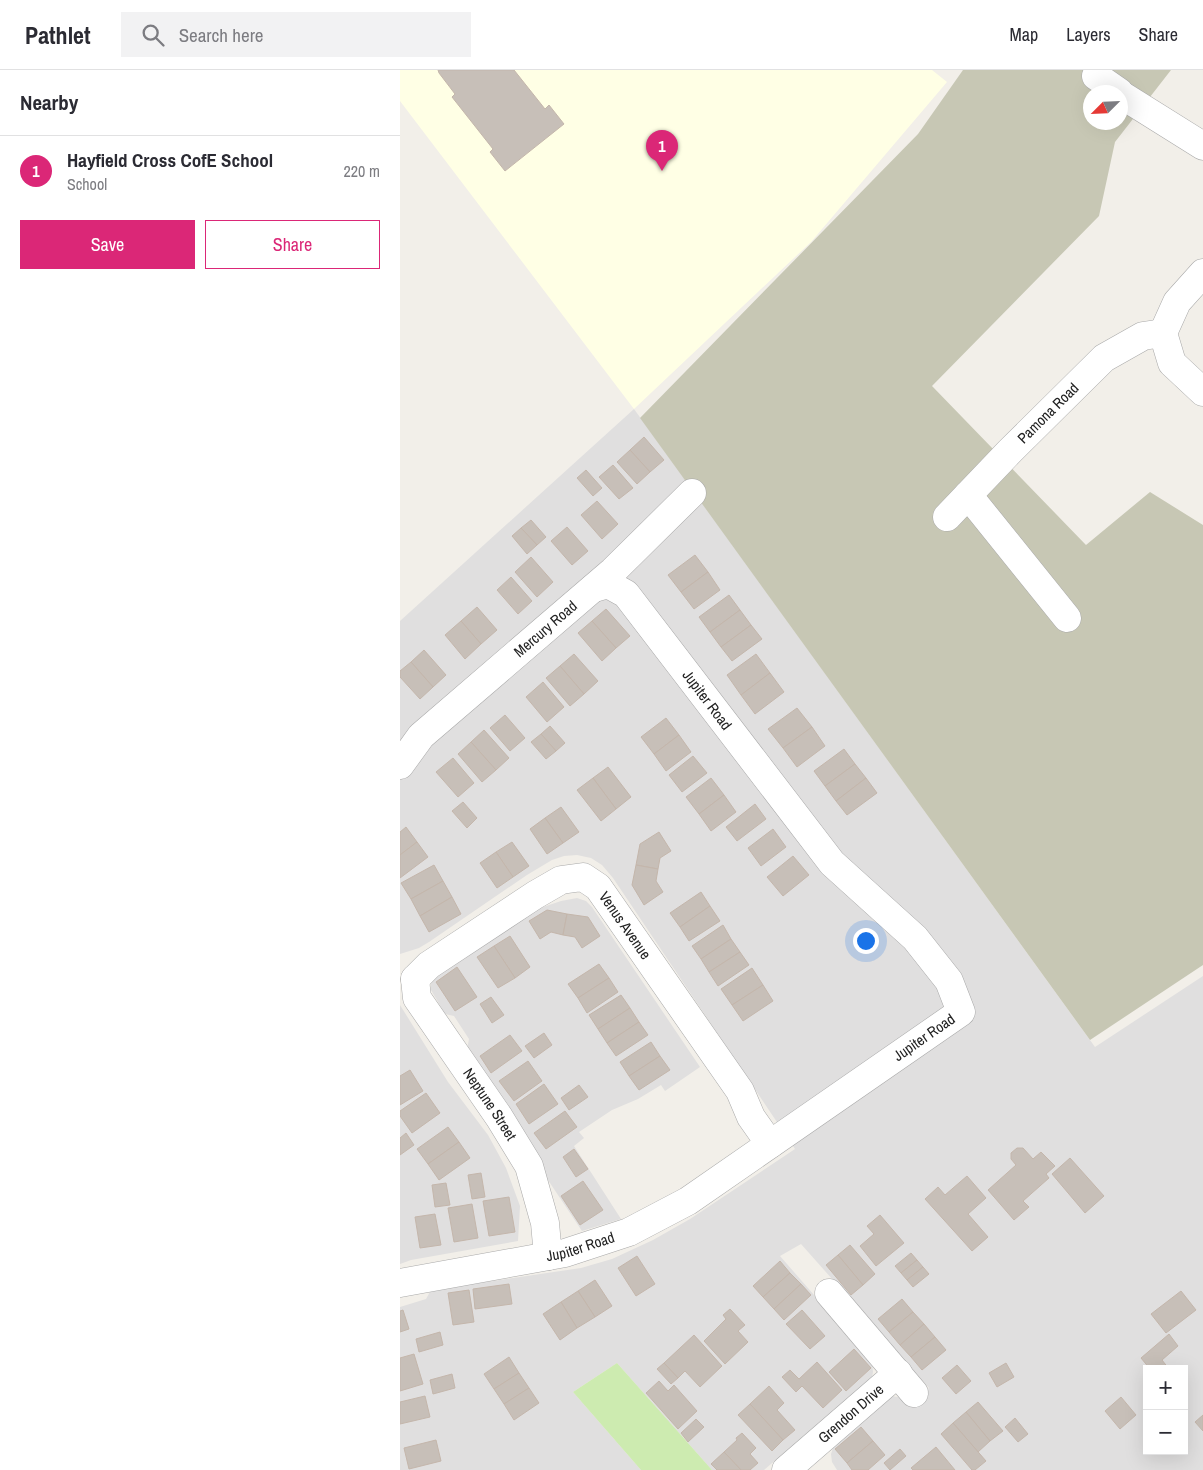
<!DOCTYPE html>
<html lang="en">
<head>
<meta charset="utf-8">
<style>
	:root { --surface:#fff; --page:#f2f2f3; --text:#2b2b33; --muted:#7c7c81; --line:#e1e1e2; --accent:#db2777 }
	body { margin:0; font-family:"Archivo Narrow",sans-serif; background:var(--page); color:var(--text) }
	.controls { position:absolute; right:15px; bottom:15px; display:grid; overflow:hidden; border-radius:0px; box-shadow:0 5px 20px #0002 }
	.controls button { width:45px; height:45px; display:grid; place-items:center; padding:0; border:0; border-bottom:1px solid var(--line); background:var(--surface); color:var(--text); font:25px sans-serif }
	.compass { position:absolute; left:683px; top:15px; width:45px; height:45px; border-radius:50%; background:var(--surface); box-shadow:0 5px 20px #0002; rotate:246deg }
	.you { position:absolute; left:465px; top:870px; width:18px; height:18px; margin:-12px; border:4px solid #fff; border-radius:50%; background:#1a73e8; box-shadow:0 0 0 8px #1a73e833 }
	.badge { display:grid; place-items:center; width:32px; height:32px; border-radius:50%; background:var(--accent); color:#fff; font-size:16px; font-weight:700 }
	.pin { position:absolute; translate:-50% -41px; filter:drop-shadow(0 1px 2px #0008) }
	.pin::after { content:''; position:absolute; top:26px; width:18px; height:15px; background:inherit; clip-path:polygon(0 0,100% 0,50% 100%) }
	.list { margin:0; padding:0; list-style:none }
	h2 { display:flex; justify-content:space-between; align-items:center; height:65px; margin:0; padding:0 20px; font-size:21px }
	h2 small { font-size:16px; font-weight:400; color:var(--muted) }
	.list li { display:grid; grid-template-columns:32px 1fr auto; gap:15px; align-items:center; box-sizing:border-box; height:70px; padding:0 20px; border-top:1px solid var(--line) }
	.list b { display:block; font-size:19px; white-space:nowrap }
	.list p { margin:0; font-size:16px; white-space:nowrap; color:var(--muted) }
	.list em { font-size:16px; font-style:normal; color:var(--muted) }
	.actions { display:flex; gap:10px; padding:15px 20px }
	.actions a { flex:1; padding:11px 0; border:1px solid var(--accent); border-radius:0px; text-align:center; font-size:18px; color:var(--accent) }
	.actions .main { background:var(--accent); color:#fff }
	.icon { flex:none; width:28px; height:28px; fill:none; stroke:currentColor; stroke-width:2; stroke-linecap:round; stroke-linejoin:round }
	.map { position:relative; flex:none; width:803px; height:1400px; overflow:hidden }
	header { display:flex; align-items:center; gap:30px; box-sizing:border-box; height:70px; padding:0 25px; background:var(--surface); border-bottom:1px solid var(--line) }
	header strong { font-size:24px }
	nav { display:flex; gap:28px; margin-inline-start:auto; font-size:18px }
	.search { width:350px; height:45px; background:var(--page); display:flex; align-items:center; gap:12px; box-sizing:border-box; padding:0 18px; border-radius:0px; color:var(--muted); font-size:19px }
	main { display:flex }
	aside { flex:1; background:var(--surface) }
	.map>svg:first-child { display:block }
	.residential { fill:#e0dfdf; fill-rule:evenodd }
	.education { fill:#ffffe5 }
	.construction { fill:#c7c7b4; fill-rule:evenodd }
	.grass { fill:#cdebb0 }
	.building { fill:#c7bfb8; stroke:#c4b6ab }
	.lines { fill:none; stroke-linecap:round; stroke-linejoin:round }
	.minor-casing { stroke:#a9a9a9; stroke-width:29 }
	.minor { stroke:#fff; stroke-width:28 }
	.labels { text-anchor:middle; stroke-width:4; stroke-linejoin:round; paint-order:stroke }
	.street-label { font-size:15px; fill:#222; stroke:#fff }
</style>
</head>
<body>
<header>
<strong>Pathlet</strong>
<div class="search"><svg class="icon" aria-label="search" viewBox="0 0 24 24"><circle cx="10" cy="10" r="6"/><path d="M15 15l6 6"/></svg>Search here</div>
<nav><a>Map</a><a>Layers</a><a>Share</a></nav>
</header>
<main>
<aside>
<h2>Nearby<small></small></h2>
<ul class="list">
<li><span class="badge">1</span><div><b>Hayfield Cross CofE School</b><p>School</p></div><em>220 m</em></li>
</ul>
<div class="actions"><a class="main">Save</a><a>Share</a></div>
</aside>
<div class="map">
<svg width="803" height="1400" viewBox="0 0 803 1400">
	<rect width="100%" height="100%" fill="#f2efe9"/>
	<g class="residential">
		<path d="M234,339L695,977L803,906V1400H437L432,1392L431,1384L434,1375L491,1326L505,1328L509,1333L529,1318L401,1174L380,1186L469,1288L472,1294L473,1302L472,1307L364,1400H312L217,1293L173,1322L241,1400H0V1237L26,1229L31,1220L181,1198L212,1189L253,1170L290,1149L395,1079L213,808L202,795L191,788L177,785L164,786L152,790L127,805L29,872L19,878L0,884V551ZM747,1299H784V1381H747Z"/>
		<path d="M177,828L186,831L192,837L300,997L265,1021L261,1015L238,1029L212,1040L179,1062L184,1068L174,1076L221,1149L182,1161L146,1107L123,1060L67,980L69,969L54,946L45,944L31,920V914L35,908L112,856L140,838L161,831Z"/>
		<path d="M0,935L48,1012L88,1065L106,1098L120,1136L118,1171L11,1190L0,1194Z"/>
	</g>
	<path class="education" d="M0,0H532L547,12L411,172L234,339L0,31Z"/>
	<path class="construction" d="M563,0H771L715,72L699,146L532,316L686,475L750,422L803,455V895L690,970L240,348L518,64ZM690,22H720V52H690Z"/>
	<path class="grass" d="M217,1293L312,1400H241L173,1322Z"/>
	<g class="building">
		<path d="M38,0H114L145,39L149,35L164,54L105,101L90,82L93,79L52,27L55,24L39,3Z"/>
		<path d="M244,367L264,390L250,402L230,380Z"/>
		<path d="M230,380L250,402L237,414L217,392Z"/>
		<path d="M213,395L233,418L219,429L199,407Z"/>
		<path d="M186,400L202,418L193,426L177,408Z"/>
		<path d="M197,431L218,454L202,469L181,445Z"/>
		<path d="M131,450L146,467L137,475L121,458Z"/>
		<path d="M167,457L188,481L172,495L151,471Z"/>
		<path d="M121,458L137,475L127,484L112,466Z"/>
		<path d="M295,485L308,502L281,522L268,505Z"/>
		<path d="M131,487L153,512L137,527L115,502Z"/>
		<path d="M308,502L320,520L294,539L281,522Z"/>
		<path d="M111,507L132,531L118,544L97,520Z"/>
		<path d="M329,525L340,540L310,562L299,547Z"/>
		<path d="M77,537L97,560L81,574L61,551Z"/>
		<path d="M206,539L230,566L216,578L192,551Z"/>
		<path d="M340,540L351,555L321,577L310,562Z"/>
		<path d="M61,551L81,574L65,589L45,565Z"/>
		<path d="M192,551L216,578L202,591L178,563Z"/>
		<path d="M351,555L362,569L332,591L321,577Z"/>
		<path d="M24,580L46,605L33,617L11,592Z"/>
		<path d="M174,584L198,611L184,624L160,596Z"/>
		<path d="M356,584L370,603L341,625L327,605Z"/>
		<path d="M11,592L33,617L20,629L0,607V601Z"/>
		<path d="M160,596L184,624L170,636L146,608Z"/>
		<path d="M370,603L384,622L355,644L341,625Z"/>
		<path d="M143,612L164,637L147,652L126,627Z"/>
		<path d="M397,638L412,657L383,678L368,659Z"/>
		<path d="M105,645L125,668L110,681L90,658Z"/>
		<path d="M266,648L279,665L254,684L241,667Z"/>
		<path d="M150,656L165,673L156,681L141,664Z"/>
		<path d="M412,657L425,676L397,697L383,678Z"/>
		<path d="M84,660L109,688L96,700L71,672Z"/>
		<path d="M141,664L156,681L146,689L131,672Z"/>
		<path d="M279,665L291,682L266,701L254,684Z"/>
		<path d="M71,672L96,700L82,712L58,684Z"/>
		<path d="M444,679L455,694L425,716L414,701Z"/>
		<path d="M293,686L307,703L282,722L269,705Z"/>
		<path d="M53,688L74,713L58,727L36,702Z"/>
		<path d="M455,694L466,708L436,731L425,716Z"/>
		<path d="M208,697L231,727L216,739L193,708Z"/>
		<path d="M193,708L216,739L201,751L177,720Z"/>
		<path d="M311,708L324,725L299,744L286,727Z"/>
		<path d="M466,708L477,723L447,745L436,731Z"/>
		<path d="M324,725L336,742L311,761L299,744Z"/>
		<path d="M63,732L77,748L67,758L52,741Z"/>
		<path d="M355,734L366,749L337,771L326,757Z"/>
		<path d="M161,737L179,762L163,773L145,748Z"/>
		<path d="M145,748L163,773L147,784L130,759Z"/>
		<path d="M6,757L17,772L0,785V762Z"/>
		<path d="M373,759L386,777L361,796L348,778Z"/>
		<path d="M259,762L271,781L260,788L258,799L236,795L240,774Z"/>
		<path d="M17,772L28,787L0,808V785Z"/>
		<path d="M112,772L129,796L113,807L96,782Z"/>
		<path d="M96,782L113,807L97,818L80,793Z"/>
		<path d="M393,786L409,805L383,826L367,807Z"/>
		<path d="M34,795L43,811L11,829L1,813Z"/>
		<path d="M236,795L258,799L256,811L263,822L244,835L232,815Z"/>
		<path d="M43,811L52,827L20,846L11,829Z"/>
		<path d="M301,822L310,836L280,857L270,843Z"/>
		<path d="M52,827L61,844L29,862L20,846Z"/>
		<path d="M310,836L320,851L289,871L280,857Z"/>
		<path d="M147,840L167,844L163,865L151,862L140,869L129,851Z"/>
		<path d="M167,844L188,847L200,866L182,878L175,867L163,865Z"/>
		<path d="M323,855L331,869L301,889L292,876Z"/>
		<path d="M110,866L130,897L115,908L94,876Z"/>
		<path d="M331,869L340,882L309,902L301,889Z"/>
		<path d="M94,876L115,908L98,918L77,887Z"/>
		<path d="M340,882L349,895L318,916L309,902Z"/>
		<path d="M199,894L209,908L178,928L168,914Z"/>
		<path d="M57,897L77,927L55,941L36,912Z"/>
		<path d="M352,898L363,915L332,935L321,919Z"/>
		<path d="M209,908L218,922L187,943L178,928Z"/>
		<path d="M363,915L373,931L343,951L332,935Z"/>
		<path d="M221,925L230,938L198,959L189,945Z"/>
		<path d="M91,927L104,945L92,953L80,934Z"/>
		<path d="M230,938L239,952L207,973L198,959Z"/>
		<path d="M239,952L248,965L216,986L207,973Z"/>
		<path d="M144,963L152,975L134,988L125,976Z"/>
		<path d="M110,965L122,981L91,1003L80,986Z"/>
		<path d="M251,972L260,986L229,1006L220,992Z"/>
		<path d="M260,986L270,1000L239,1020L229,1006Z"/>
		<path d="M128,991L142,1011L114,1031L99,1011Z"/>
		<path d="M10,1000L23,1021L0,1035V1006Z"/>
		<path d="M144,1014L158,1034L129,1054L116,1034Z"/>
		<path d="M179,1015L188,1027L169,1040L161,1028Z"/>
		<path d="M26,1023L40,1043L12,1063L0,1046V1041Z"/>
		<path d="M165,1041L177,1057L146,1079L134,1063Z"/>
		<path d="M48,1057L59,1072L28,1094L17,1079Z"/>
		<path d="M6,1063L14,1075L0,1085V1068Z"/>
		<path d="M59,1072L70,1088L39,1110L28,1094Z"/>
		<path d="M617,1078H623L633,1089L641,1082L655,1096L646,1104L649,1108L623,1131L629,1137L614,1150L588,1120L616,1095L611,1089V1083Z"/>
		<path d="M174,1079L188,1099L176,1107L163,1087Z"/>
		<path d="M670,1088L704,1126L685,1143L652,1104Z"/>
		<path d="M81,1103L85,1127L72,1129L68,1105Z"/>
		<path d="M567,1106L586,1128L568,1144L588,1167L572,1181L525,1129L538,1117L545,1125Z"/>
		<path d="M183,1111L203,1140L180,1155L161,1126Z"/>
		<path d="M46,1113L50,1135L35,1137L32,1115Z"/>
		<path d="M109,1127L115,1162L89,1166L83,1131Z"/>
		<path d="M72,1134L78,1168L54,1172L48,1138Z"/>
		<path d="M35,1144L41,1175L20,1178L15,1147Z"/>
		<path d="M480,1145L504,1173L476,1196L460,1176L474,1164L467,1156Z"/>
		<path d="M450,1175L475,1204L463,1215L438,1185Z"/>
		<path d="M511,1183L517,1190L501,1203L495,1196Z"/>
		<path d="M438,1185L463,1215L451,1225L426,1195Z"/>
		<path d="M237,1186L255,1214L236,1226L218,1198Z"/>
		<path d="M517,1190L523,1197L507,1210L501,1203Z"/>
		<path d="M380,1191L390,1203L363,1227L353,1216Z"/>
		<path d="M523,1197L529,1204L513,1217L507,1210Z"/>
		<path d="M390,1203L401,1214L374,1239L363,1227Z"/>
		<path d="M195,1210L212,1236L195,1247L178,1221Z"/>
		<path d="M109,1214L112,1234L75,1239L73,1219Z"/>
		<path d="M401,1214L411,1225L384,1250L374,1239Z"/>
		<path d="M69,1220L74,1252L53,1255L48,1223Z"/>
		<path d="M178,1221L195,1247L177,1258L161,1232Z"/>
		<path d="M781,1221L796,1240L766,1263L751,1244Z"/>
		<path d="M502,1229L513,1242L489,1262L478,1249Z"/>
		<path d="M161,1232L177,1258L160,1270L143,1244Z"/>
		<path d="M330,1239L345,1255L338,1261L348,1272L325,1294L304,1271L326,1249L323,1245Z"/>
		<path d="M3,1240L9,1259L0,1262V1241Z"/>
		<path d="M402,1240L425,1266L410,1279L386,1254Z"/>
		<path d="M513,1242L524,1254L500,1275L489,1262Z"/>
		<path d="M524,1254L535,1267L511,1287L500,1275Z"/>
		<path d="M40,1262L43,1275L19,1282L16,1269Z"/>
		<path d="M769,1264L778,1276L762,1290L769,1299H750L741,1288Z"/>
		<path d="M294,1265L322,1296L300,1317L285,1301L278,1308L264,1293Z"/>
		<path d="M535,1267L546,1280L522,1300L511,1287Z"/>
		<path d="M454,1279L471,1298L446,1321L429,1302Z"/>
		<path d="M14,1284L23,1314L0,1321V1288Z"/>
		<path d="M109,1287L119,1303L94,1319L84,1304Z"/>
		<path d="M417,1292L442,1320L423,1338L402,1316L396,1322L382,1307L390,1300L399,1309Z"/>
		<path d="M264,1293L278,1308L271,1314L257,1299Z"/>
		<path d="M606,1293L614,1307L597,1317L589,1303Z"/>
		<path d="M557,1295L571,1311L556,1324L542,1308Z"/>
		<path d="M119,1303L129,1318L104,1334L94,1319Z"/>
		<path d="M52,1304L55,1318L33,1324L30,1310Z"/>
		<path d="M259,1311L268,1321L274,1315L297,1341L278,1359L246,1323Z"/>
		<path d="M369,1316L384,1333L377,1340L395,1360L383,1370L350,1334Z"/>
		<path d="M129,1318L139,1333L114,1350L104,1334Z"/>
		<path d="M25,1326L30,1347L0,1354V1332Z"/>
		<path d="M721,1327L736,1345L720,1359L705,1341Z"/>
		<path d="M578,1332L603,1361L590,1371L566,1342Z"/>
		<path d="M350,1334L383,1370L372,1381L338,1345Z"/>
		<path d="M566,1342L590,1371L578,1382L553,1353Z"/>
		<path d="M803,1345V1361L795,1352Z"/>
		<path d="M615,1348L628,1364L618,1372L605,1357Z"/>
		<path d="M296,1349L304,1357L288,1372L281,1363Z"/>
		<path d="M553,1353L586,1391L575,1400H572L541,1364Z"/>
		<path d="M461,1357L473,1371L447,1393L435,1379Z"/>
		<path d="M342,1363L356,1378L350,1384L358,1393L350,1400H341L324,1382L337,1370L336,1368Z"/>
		<path d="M36,1370L41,1391L9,1399L4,1378Z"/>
		<path d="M473,1371L485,1385L468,1400H452L447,1393Z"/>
		<path d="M536,1377L555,1400H513L511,1398Z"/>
		<path d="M500,1379L506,1386L490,1400L484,1393Z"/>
		<path d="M324,1382L341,1400H317L311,1394Z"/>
	</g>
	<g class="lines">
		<g class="minor-casing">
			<g id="minor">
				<path d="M696,6L719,22"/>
				<path d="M720,24L803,76"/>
				<path d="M803,203L777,232L763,263L772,293L803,322"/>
				<path d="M568,425L667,548"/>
				<path id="s1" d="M547,447L610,381L704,288L743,266L763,263"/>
				<path id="s2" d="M0,695L21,666L213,501L292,423"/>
				<path id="s3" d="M15,909L29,895L135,825L161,810L183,807L198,817L340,1021L351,1047L370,1074"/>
				<path id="s4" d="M15,909L17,928L99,1047L129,1096L145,1153L148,1186"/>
				<path id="s5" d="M0,1213L165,1183L229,1162L288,1131L561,942L549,911L515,868L432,793L226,524L208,514L194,518"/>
				<path d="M429,1223L514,1323"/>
				<path id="s6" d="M386,1400L498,1303"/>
			</g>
		</g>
		<use href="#minor" class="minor"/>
	</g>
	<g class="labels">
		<g class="street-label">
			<text dy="5" stroke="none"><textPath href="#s1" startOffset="145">Pamona Road</textPath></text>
			<text dy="5" stroke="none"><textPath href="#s2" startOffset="200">Mercury Road</textPath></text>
			<text transform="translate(307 630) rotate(53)" y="5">Jupiter Road</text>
			<text dy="5" stroke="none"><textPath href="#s3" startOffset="264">Venus Avenue</textPath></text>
			<text dy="5" stroke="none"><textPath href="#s5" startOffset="589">Jupiter Road</textPath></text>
			<text dy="5" stroke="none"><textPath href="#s4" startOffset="148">Neptune Street</textPath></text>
			<text dy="5" stroke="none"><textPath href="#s5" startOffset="184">Jupiter Road</textPath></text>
			<text dy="5" stroke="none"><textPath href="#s6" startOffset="86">Grendon Drive</textPath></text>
		</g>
	</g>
</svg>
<div class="controls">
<button>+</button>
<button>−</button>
</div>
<svg class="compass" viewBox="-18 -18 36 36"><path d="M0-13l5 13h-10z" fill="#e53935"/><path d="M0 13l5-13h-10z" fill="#7c7c81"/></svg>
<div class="you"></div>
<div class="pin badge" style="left:262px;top:101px">1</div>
</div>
</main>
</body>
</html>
